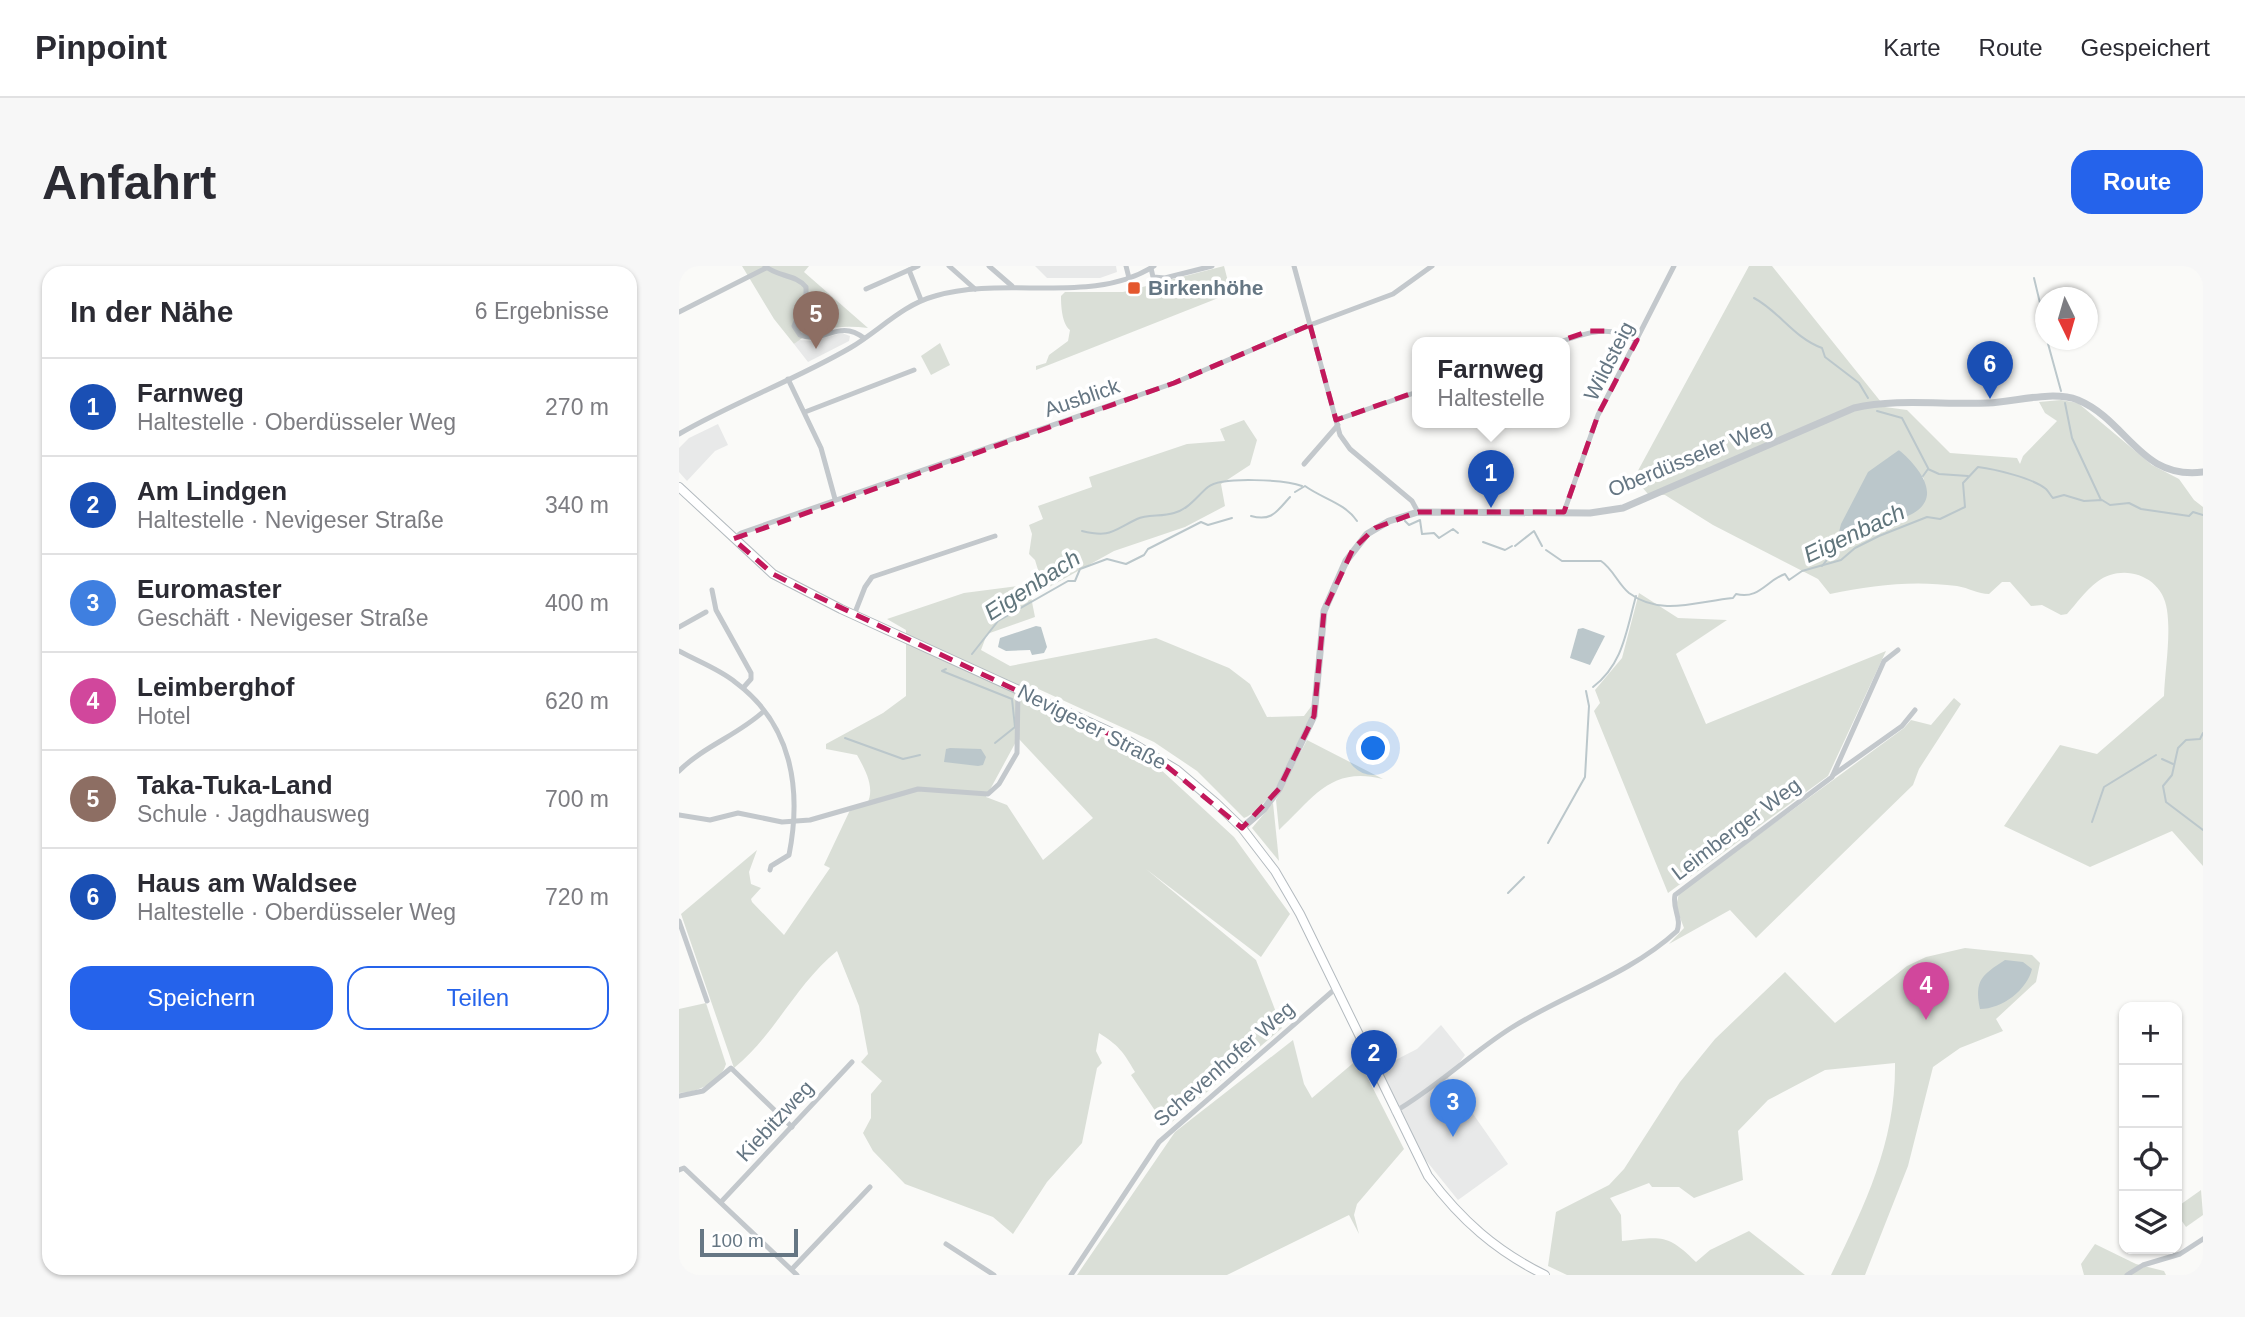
<!DOCTYPE html>
<html lang="de">
<head>
<meta charset="utf-8">
<style>
	:root { --surface:#fff; --page:#f7f7f7; --text:#2b2b33; --muted:#7c7c81; --line:#e1e1e2; --accent:#2563eb }
	body { margin:0; font-family:Helvetica,sans-serif; background:var(--page); color:var(--text) }
	.controls { position:absolute; right:21px; bottom:21px; display:grid; overflow:hidden; border-radius:14px; box-shadow:0 2px 5px #0004 }
	.controls button { width:63px; height:63px; display:grid; place-items:center; padding:0; border:0; border-bottom:2px solid var(--line); background:var(--surface); color:var(--text); font:35px sans-serif }
	.compass { position:absolute; left:1356px; top:21px; width:63px; height:63px; border-radius:50%; background:var(--surface); box-shadow:0 2px 5px #0004; rotate:175deg }
	.scale { position:absolute; left:21px; bottom:18px; width:98px; box-sizing:border-box; padding-left:7px; border:4px solid #657683; border-top:0; font-size:19px; line-height:24px; white-space:nowrap; color:#657683; -webkit-text-stroke:5px #fff; paint-order:stroke }
	.you { position:absolute; left:695px; top:483px; width:24px; height:24px; margin:-18px; border:5px solid #fff; border-radius:50%; background:#1a73e8; box-shadow:0 0 0 10px #1a73e833 }
	.badge { display:grid; place-items:center; width:46px; height:46px; border-radius:50%; background:var(--accent); color:#fff; font-size:23px; font-weight:700 }
	.pin { position:absolute; translate:-50% -58px; filter:drop-shadow(0 2px 4px #0008) }
	.pin::after { content:''; position:absolute; top:37px; width:24px; height:21px; background:inherit; clip-path:polygon(0 0,100% 0,50% 100%) }
	.popup { position:absolute; left:733px; top:71px; width:158px; height:91px; box-sizing:border-box; display:grid; place-content:center; border-radius:14px; background:var(--surface); filter:drop-shadow(0 2px 5px #0005); font-size:23px; white-space:nowrap; color:var(--muted) }
	.popup b { font-size:26px; color:var(--text) }
	.popup::after { content:''; position:absolute; left:50%; top:100%; margin-left:-14px; border:14px solid transparent; border-top-color:var(--surface) }
	.list { margin:0; padding:0; list-style:none }
	h2 { display:flex; justify-content:space-between; align-items:center; height:91px; margin:0; padding:0 28px; font-size:30px }
	h2 small { font-size:23px; font-weight:400; color:var(--muted) }
	.list li { display:grid; grid-template-columns:46px 1fr auto; gap:21px; align-items:center; box-sizing:border-box; height:98px; padding:0 28px; border-top:2px solid var(--line) }
	.list b { display:block; font-size:26px; white-space:nowrap }
	.list p { margin:0; font-size:23px; white-space:nowrap; color:var(--muted) }
	.list em { font-size:23px; font-style:normal; color:var(--muted) }
	.actions { display:flex; gap:14px; padding:21px 28px }
	.actions a { flex:1; padding:16px 0; border:2px solid var(--accent); border-radius:21px; text-align:center; font-size:24px; color:var(--accent) }
	.actions .main { background:var(--accent); color:#fff }
	.icon { flex:none; width:38px; height:38px; fill:none; stroke:currentColor; stroke-width:2; stroke-linecap:round; stroke-linejoin:round }
	.map { position:relative; flex:none; width:1524px; height:1009px; overflow:hidden; border-radius:21px }
	header { display:flex; align-items:center; gap:42px; box-sizing:border-box; height:98px; padding:0 35px; background:var(--surface); border-bottom:2px solid var(--line) }
	header strong { font-size:33px }
	nav { display:flex; gap:38px; margin-inline-start:auto; font-size:24px }
	.intro { display:flex; align-items:center; justify-content:space-between; box-sizing:border-box; height:168px; padding:0 42px }
	h1 { margin:0; font-size:49px }
	.button { padding:18px 32px; border-radius:21px; background:var(--accent); color:#fff; font-size:24px; font-weight:700 }
	main { display:flex; gap:42px; padding:0 42px }
	aside { flex:1; background:var(--surface); border-radius:21px; box-shadow:0 2px 5px #0004 }
	.map>svg:first-child { display:block }
	.built { fill:#e8e9e9 }
	.green { fill:#dadfd7; fill-rule:evenodd }
	.water { fill:#bbc7cb }
	.lines { fill:none; stroke-linecap:round; stroke-linejoin:round }
	.stream { stroke:#bbc7cb; stroke-width:2 }
	.secondary-casing { stroke:#b3babf; stroke-width:10 }
	.minor { stroke:#c3c8cc; stroke-width:5 }
	.tertiary { stroke:#c3c8cc; stroke-width:7 }
	.secondary { stroke:#fff; stroke-width:8 }
	.marked { fill:none; stroke:#c2185b; stroke-width:5; stroke-dasharray:14 9; stroke-linejoin:round }
	.poi-dot { fill:#e4572e; stroke:#fff; stroke-width:2.5 }
	.labels { text-anchor:middle; stroke-width:7; stroke-linejoin:round; paint-order:stroke }
	.poi-label { font-size:21px; font-weight:bold; fill:#657683; stroke:#fff; text-anchor:start }
	.street-label { font-size:21px; fill:#657683; stroke:#fff }
	.water-label { font-size:23px; font-style:italic; fill:#60757c; stroke:#fff }
</style>
</head>
<body>
<header>
<strong>Pinpoint</strong>
<nav><a>Karte</a><a>Route</a><a>Gespeichert</a></nav>
</header>
<div class="intro"><h1>Anfahrt</h1><a class="button">Route</a></div>
<main>
<aside>
<h2>In der Nähe<small>6 Ergebnisse</small></h2>
<ul class="list">
<li><span class="badge" style="background:#1a4fb4">1</span><div><b>Farnweg</b><p>Haltestelle · Oberdüsseler Weg</p></div><em>270 m</em></li>
<li><span class="badge" style="background:#1a4fb4">2</span><div><b>Am Lindgen</b><p>Haltestelle · Nevigeser Straße</p></div><em>340 m</em></li>
<li><span class="badge" style="background:#3f7fe0">3</span><div><b>Euromaster</b><p>Geschäft · Nevigeser Straße</p></div><em>400 m</em></li>
<li><span class="badge" style="background:#d1479c">4</span><div><b>Leimberghof</b><p>Hotel</p></div><em>620 m</em></li>
<li><span class="badge" style="background:#8d6e63">5</span><div><b>Taka-Tuka-Land</b><p>Schule · Jagdhausweg</p></div><em>700 m</em></li>
<li><span class="badge" style="background:#1a4fb4">6</span><div><b>Haus am Waldsee</b><p>Haltestelle · Oberdüsseler Weg</p></div><em>720 m</em></li>
</ul>
<div class="actions"><a class="main">Speichern</a><a>Teilen</a></div>
</aside>
<div class="map">
<svg width="1524" height="1009" viewBox="0 0 1524 1009">
	<rect width="100%" height="100%" fill="#fafaf8"/>
	<g class="built">
		<path d="M356,0H437L438,6L421,12H368Z"/>
		<path d="M163,67L171,70L170,75L129,96L115,78L119,74L134,75Z"/>
		<path d="M39,158L49,179L36,185L8,215L0,206V182L10,172Z"/>
		<path d="M762,759L786,789L769,812L829,898L779,934L737,882L699,803L738,783Z"/>
	</g>
	<g class="green">
		<path d="M63,0H130L125,6L189,62C163,59 136,61 115,78L95,53Z"/>
		<path d="M545,0L552,27L357,104V100L367,97L370,89L389,75L391,64C383,58 382,40 382,30L386,26H444Z"/>
		<path d="M1070,0H1093L1206,141L1228,144L1271,187L1338,192L1341,198L1344,190L1378,155L1366,147L1360,136L1382,134L1399,137L1473,199L1500,213L1515,234L1524,241V600L1493,565L1411,601L1325,560L1381,479L1418,488L1485,430C1486,403 1492,371 1488,344C1484,310 1444,296 1418,316C1407,324 1397,338 1388,348L1382,349L1363,339L1352,340L1331,316H1323L1310,328C1299,328 1290,322 1278,320C1234,314 1194,319 1151,328L1139,313L1034,259L986,229L969,228L955,212ZM1220,184L1245,213L1214,257L1198,261L1181,275L1163,274Z"/>
		<path d="M261,77L271,99L252,109L242,90Z"/>
		<path d="M565,154L578,174L571,199L542,218L546,240L506,261L435,285L352,331L356,351L308,368L302,384L331,400L477,372L550,402L571,418L588,451L625,450L634,438C630,468 594,541 565,552L518,505L475,476L355,421L348,438L467,490L555,571L611,648L582,691L467,603L577,694L603,762L487,861L452,809L456,806C444,785 439,779 420,767L417,785L423,797L418,802L403,877L368,916L334,968L314,951L226,918L194,885L184,867L192,852V828L203,815L182,796L189,788L180,740L158,685C117,718 95,770 55,802L2,648L78,584L70,606L72,618L82,622L72,633L73,636L105,669L151,602L145,599L172,542L188,538C197,521 185,502 178,489L147,483V478L204,447L227,430V364L208,353L285,327L363,317L356,294L350,288L353,268L350,259L364,253L359,240L413,221L410,211L508,178L546,175L541,163ZM339,472L414,552L364,594L328,539L307,531Z"/>
		<path d="M960,327L999,352L1048,354L997,388L1027,458L1207,385L1149,510L989,627L915,445L921,437L916,424L943,392Z"/>
		<path d="M1275,432L1282,438L1240,503L1234,519L1077,672L1051,644L990,678L1005,662L997,641L1000,627L1225,462L1232,454L1252,459Z"/>
		<path d="M628,474L704,513C652,500 635,531 600,564L597,534Z"/>
		<path d="M594,537L600,595L573,562Z"/>
		<path d="M1286,682L1353,689L1361,697L1357,716L1317,753L1324,765L1281,782L1254,801L1229,900L1186,1009H1152C1186,938 1217,877 1216,797L1146,804L1089,834L1059,865L1064,914L1015,932L1000,921H973L970,917L931,932L942,949L943,975C982,971 988,967 1017,996L1031,984L1070,965L1126,1009H888L869,1000L877,946L930,919L945,903L1001,816L1036,773L1106,706L1156,757L1228,700L1247,691Z"/>
		<path d="M27,737L47,798C42,816 17,827 0,827V743Z"/>
		<path d="M614,774L625,818L633,832L679,793L725,883L678,938L675,949L680,968L670,949L548,1009H398L496,866Z"/>
		<path d="M1522,924L1524,949L1507,961L1498,948V941Z"/>
		<path d="M1416,978L1457,998L1485,1005L1487,1009H1405L1402,998Z"/>
	</g>
	<g class="water">
		<path d="M1220,184C1239,200 1265,231 1233,248C1222,254 1208,255 1198,261C1192,264 1186,271 1181,275L1163,274L1160,266L1162,258L1189,206Z"/>
		<path d="M357,360L362,361L368,381L365,387L353,389L351,384L327,385L319,381L321,372Z"/>
		<path d="M904,362L926,370L911,399L891,392L899,363Z"/>
		<path d="M271,482L302,483L307,491L304,499L299,500L265,496L267,483Z"/>
		<path d="M1326,694L1344,696L1353,703C1348,724 1323,743 1301,743C1295,714 1303,709 1326,694Z"/>
	</g>
	<g class="lines">
		<g class="stream">
			<path d="M1355,12L1366,58"/>
			<path d="M1075,32C1100,45 1115,72 1143,82L1146,91L1180,117L1189,132"/>
			<path d="M1368,74L1382,125"/>
			<path d="M1386,137L1393,172L1422,234"/>
			<path d="M1198,145L1223,152L1249,202"/>
			<path d="M1244,210L1249,203L1260,208L1289,210"/>
			<path d="M616,226L626,220C644,233 666,237 678,255"/>
			<path d="M572,250C593,256 598,245 611,231"/>
			<path d="M726,255L730,259L741,254L743,268L755,267L760,272L774,263L779,267"/>
			<path d="M403,265C431,272 433,265 458,253C468,248 483,251 495,247C510,243 518,230 529,221C543,210 607,214 623,220"/>
			<path d="M804,276L826,284L833,280"/>
			<path d="M836,280L855,265L863,280"/>
			<path d="M867,284L883,295H922C934,303 939,318 950,327C982,351 1019,335 1054,332L1057,328C1080,334 1088,314 1106,308L1110,314L1123,305L1162,294L1176,282L1200,270L1248,251L1261,253L1286,241L1284,217L1299,201C1315,203 1354,212 1367,223C1370,226 1371,229 1374,232L1385,229L1405,235L1423,234L1431,239L1450,237L1462,243L1510,250L1514,246L1524,249"/>
			<path d="M1143,300L1163,275"/>
			<path d="M293,388L319,355L389,315H396L401,303L428,293L447,298L465,289L469,283L522,256L529,259L553,252"/>
			<path d="M267,403L263,405L333,433L336,461L316,477"/>
			<path d="M914,421C944,398 947,366 957,330"/>
			<path d="M1524,467L1521,473L1507,474L1499,482L1493,509L1484,520L1487,536L1524,564"/>
			<path d="M166,472L224,493L241,489"/>
			<path d="M1483,493L1494,498"/>
			<path d="M1413,556L1425,521L1477,489"/>
			<path d="M869,577L906,511L910,440L907,425"/>
			<path d="M829,627L845,611"/>
		</g>
		<g class="secondary-casing">
			<path id="secondary" d="M0,221L94,308L162,343L445,472L498,504L537,537L563,562L596,605L621,648L749,910C782,954 817,985 866,1009"/>
		</g>
		<g class="minor">
			<path d="M86,0C98,11 117,8 127,21V31L115,60L121,69C145,79 159,52 185,72"/>
			<path d="M270,0L296,23"/>
			<path d="M310,0L333,20"/>
			<path d="M447,0L450,12"/>
			<path d="M615,0L661,169L671,183L733,235L739,246"/>
			<path d="M472,2L474,11L486,12L533,0"/>
			<path d="M230,4L242,34"/>
			<path d="M187,23L239,0"/>
			<path d="M0,46L87,2"/>
			<path d="M881,76C909,66 930,59 958,74"/>
			<path d="M109,113L142,182L156,233"/>
			<path d="M126,146L235,104"/>
			<path d="M657,154L738,126"/>
			<path d="M0,168C55,136 116,114 171,82C200,65 223,39 256,30C326,9 414,40 475,0"/>
			<path d="M625,198L659,159"/>
			<path d="M885,246L919,149L995,0"/>
			<path d="M54,273L62,267L495,117L631,59L714,28L753,0"/>
			<path d="M33,324L37,344L72,407V413L64,422"/>
			<path d="M175,349L186,321L193,311L316,270"/>
			<path d="M0,361L27,346"/>
			<path d="M0,385C18,395 40,403 56,416C113,458 123,523 110,589L92,600L91,604"/>
			<path d="M0,505C25,480 59,469 85,445"/>
			<path d="M1154,509L1223,460L1236,444"/>
			<path d="M0,549L31,554L59,547L103,556L131,554L239,523L309,528L320,518L338,487L339,423"/>
			<path d="M0,655L28,735"/>
			<path d="M0,830L24,825L52,802L113,861"/>
			<path d="M715,846C757,822 791,788 832,762C886,728 950,709 998,665C1003,652 993,643 996,629L1153,511L1205,395L1219,384"/>
			<path d="M0,904L5,902L118,1009"/>
			<path d="M42,936L173,796"/>
			<path d="M267,978L315,1009"/>
			<path d="M113,1003L191,921"/>
			<path d="M392,1009L480,876L656,723"/>
			<path d="M1448,1009L1464,999L1501,988L1524,973"/>
		</g>
		<path class="tertiary" d="M563,562L585,543L600,523L635,450L645,345L667,295L688,268L710,255L739,246L911,247L944,242L1175,142C1218,132 1264,139 1309,137C1336,136 1373,124 1399,134C1449,155 1461,214 1524,206"/>
		<use href="#secondary" class="secondary"/>
	</g>
	<path class="marked" d="M631,59L657,154L910,65H936L958,74L919,149L885,246H739L696,262L674,283L645,345L635,450L600,523L563,562L473,488L135,329L94,308L54,273L495,117Z"/>
	<rect class="poi-dot" x="448" y="15" width="14" height="14" rx="3.5"/>
	<g class="labels">
		<g class="poi-label">
			<text x="469" y="29">Birkenhöhe</text>
		</g>
		<g class="street-label">
			<text transform="translate(930 95) rotate(-63)" y="7">Wildsteig</text>
			<text transform="translate(403 132) rotate(-19)" y="7">Ausblick</text>
			<text transform="translate(1011 192) rotate(-22)" y="7">Oberdüsseler Weg</text>
			<text transform="translate(413 461) rotate(27)" y="7">Nevigeser Straße</text>
			<text transform="translate(1057 563) rotate(-37)" y="7">Leimberger Weg</text>
			<text transform="translate(545 798) rotate(-41)" y="7">Schevenhofer Weg</text>
			<text transform="translate(96 855) rotate(-47)" y="7">Kiebitzweg</text>
		</g>
		<g class="water-label">
			<text transform="translate(1175 267) rotate(-25)" y="8">Eigenbach</text>
			<text transform="translate(353 319) rotate(-33)" y="8">Eigenbach</text>
		</g>
	</g>
</svg>
<div class="controls">
<button>+</button>
<button>−</button>
<button><svg class="icon" aria-label="locate" viewBox="0 0 24 24"><circle cx="12" cy="12" r="6"/><path d="M12 2v4M12 18v4M2 12h4M18 12h4"/></svg></button>
<button><svg class="icon" aria-label="layers" viewBox="0 0 24 24"><path d="M12 4l9 5-9 5-9-5zM3 14l9 5 9-5"/></svg></button>
</div>
<svg class="compass" viewBox="-18 -18 36 36"><path d="M0-13l5 13h-10z" fill="#e53935"/><path d="M0 13l5-13h-10z" fill="#7c7c81"/></svg>
<div class="scale">100 m</div>
<div class="you"></div>
<div class="pin badge" style="left:812px;top:242px;background:#1a4fb4">1</div>
<div class="popup"><b>Farnweg</b>Haltestelle</div>
<div class="pin badge" style="left:695px;top:822px;background:#1a4fb4">2</div>
<div class="pin badge" style="left:774px;top:871px;background:#3f7fe0">3</div>
<div class="pin badge" style="left:1247px;top:754px;background:#d1479c">4</div>
<div class="pin badge" style="left:137px;top:83px;background:#8d6e63">5</div>
<div class="pin badge" style="left:1311px;top:133px;background:#1a4fb4">6</div>
</div>
</main>
</body>
</html>
